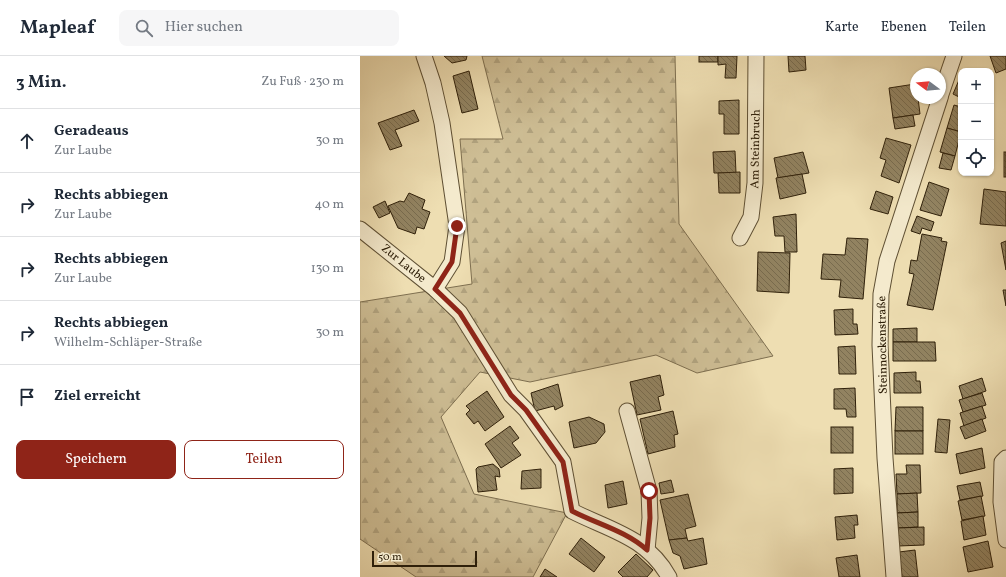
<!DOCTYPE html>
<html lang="de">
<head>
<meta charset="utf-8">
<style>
	:root { --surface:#fff; --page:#f6f6f7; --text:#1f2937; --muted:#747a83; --line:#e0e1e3; --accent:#8f2418 }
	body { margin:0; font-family:Vollkorn,serif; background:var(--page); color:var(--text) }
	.controls { position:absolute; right:12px; top:12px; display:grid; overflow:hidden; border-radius:8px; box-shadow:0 1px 3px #0004 }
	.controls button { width:36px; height:36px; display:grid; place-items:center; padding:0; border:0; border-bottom:1px solid var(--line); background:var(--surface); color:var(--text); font:20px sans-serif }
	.compass { position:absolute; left:550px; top:12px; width:36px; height:36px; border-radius:50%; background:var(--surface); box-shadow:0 1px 3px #0004; rotate:286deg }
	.scale { position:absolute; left:12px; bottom:10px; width:105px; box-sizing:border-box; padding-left:4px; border:2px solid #2f200a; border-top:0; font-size:11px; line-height:14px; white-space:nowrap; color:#2f200a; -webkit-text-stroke:3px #f4eacd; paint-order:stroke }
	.stop { position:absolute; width:12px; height:12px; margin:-9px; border:3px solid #8f2418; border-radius:50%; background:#fff }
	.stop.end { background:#8f2418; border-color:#fff; box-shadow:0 1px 4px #0008 }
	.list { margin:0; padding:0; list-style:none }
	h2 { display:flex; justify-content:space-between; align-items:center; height:52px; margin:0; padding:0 16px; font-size:17px }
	h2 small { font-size:13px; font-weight:400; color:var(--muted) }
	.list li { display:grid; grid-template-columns:26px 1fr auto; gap:12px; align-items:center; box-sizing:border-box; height:64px; padding:0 16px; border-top:1px solid var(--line) }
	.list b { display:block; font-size:15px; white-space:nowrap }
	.list p { margin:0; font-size:13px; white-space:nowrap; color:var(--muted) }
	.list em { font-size:13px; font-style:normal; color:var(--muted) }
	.actions { display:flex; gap:8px; padding:12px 16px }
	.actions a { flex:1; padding:9px 0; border:1px solid var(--accent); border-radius:8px; text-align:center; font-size:14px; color:var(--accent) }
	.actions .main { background:var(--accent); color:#fff }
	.icon { flex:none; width:22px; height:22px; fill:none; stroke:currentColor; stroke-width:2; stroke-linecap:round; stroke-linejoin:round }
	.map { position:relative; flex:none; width:646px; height:521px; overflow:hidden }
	header { display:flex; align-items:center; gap:24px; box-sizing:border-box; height:56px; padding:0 20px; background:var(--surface); border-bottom:1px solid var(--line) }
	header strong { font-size:19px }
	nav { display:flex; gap:22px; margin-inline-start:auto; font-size:14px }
	.search { width:280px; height:36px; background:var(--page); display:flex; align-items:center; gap:10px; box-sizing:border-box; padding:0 14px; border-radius:8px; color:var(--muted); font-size:15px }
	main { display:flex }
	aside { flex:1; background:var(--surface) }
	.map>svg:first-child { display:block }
	.forest { fill:url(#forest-firs); stroke:#7e6f50 }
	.building { fill:url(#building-back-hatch); stroke:#2f200a }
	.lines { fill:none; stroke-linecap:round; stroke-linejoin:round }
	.street-casing { stroke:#5f5034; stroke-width:17 }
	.street { stroke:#f4eacd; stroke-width:15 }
	.route { stroke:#8f2418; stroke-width:5 }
	.labels { text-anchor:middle; stroke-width:3; stroke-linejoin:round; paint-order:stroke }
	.street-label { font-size:12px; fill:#2f200a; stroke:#f4eacd }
</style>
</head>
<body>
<header>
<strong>Mapleaf</strong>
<div class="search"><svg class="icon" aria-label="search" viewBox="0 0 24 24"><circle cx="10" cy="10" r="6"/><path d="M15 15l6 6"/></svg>Hier suchen</div>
<nav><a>Karte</a><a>Ebenen</a><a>Teilen</a></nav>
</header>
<main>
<aside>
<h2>3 Min.<small>Zu Fuß · 230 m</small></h2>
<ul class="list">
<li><svg class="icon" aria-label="ahead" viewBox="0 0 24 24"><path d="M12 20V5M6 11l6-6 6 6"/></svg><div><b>Geradeaus</b><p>Zur Laube</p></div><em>30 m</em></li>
<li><svg class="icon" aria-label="right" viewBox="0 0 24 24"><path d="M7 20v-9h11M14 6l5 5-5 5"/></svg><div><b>Rechts abbiegen</b><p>Zur Laube</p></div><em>40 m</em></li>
<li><svg class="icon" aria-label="right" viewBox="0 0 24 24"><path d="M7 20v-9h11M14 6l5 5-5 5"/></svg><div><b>Rechts abbiegen</b><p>Zur Laube</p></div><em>130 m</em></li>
<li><svg class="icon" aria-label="right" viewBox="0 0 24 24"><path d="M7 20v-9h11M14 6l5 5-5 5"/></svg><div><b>Rechts abbiegen</b><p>Wilhelm-Schläper-Straße</p></div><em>30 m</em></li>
<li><svg class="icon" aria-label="arrive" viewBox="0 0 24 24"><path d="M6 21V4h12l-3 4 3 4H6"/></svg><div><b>Ziel erreicht</b></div></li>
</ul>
<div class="actions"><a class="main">Speichern</a><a>Teilen</a></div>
</aside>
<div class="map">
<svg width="646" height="521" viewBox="0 0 646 521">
	<defs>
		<pattern id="forest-firs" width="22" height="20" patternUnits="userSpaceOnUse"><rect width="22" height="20" fill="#cebe95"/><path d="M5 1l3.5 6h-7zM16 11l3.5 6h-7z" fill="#b1a37f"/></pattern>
		<pattern id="building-back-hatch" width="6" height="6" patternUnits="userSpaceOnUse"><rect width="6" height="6" fill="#928361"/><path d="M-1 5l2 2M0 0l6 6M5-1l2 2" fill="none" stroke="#786b4e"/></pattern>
	</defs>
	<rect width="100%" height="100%" fill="#eedeb2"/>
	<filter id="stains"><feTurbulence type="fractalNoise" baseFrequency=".005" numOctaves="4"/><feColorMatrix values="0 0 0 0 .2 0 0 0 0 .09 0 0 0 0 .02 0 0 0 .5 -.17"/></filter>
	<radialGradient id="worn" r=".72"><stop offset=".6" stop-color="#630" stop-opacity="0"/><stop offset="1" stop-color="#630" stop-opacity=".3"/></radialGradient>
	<path class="forest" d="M122,0H315L319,168L413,300L337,317L296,299L170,326L120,316L81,361L114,438L207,457L173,521H56L0,483V246L112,228L100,83H143Z"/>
	<g class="building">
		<path d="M84,0H107L106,4L92,7Z"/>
		<rect x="339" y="0" width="19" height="6"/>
		<path d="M358,0H377L376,22H365L366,8L358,9Z"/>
		<path d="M428,0H445L446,14L429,16Z"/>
		<path d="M630,0H646V13L636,17Z"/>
		<path d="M109,15L118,53L102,57L93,20Z"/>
		<path d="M599,24L601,25V42L593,38Z"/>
		<path d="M555,28L556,42H558L560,58L533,62L529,32Z"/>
		<path d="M379,44V78H364V58H359V45Z"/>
		<path d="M594,49L601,51V76L587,72Z"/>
		<path d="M54,54L59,65L35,74L42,90L30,94L18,67Z"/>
		<path d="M553,59L555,70L535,73L533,62Z"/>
		<path d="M587,72L601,76L595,100L580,96Z"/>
		<path d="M526,82L551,89L539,127L521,120L526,104L520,102Z"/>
		<path d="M375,95L376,117H354L353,96Z"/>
		<path d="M443,96L449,117L418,122L414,102Z"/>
		<rect x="644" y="96" width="2" height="25"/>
		<path d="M583,97L595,100L591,114L579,112Z"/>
		<path d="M380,116V137H359L358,117Z"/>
		<path d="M442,118L446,137L420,143L416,122Z"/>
		<path d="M569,126L589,133L581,160L560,154Z"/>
		<path d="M624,133L646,136V170L620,168Z"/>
		<path d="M516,135L533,141L528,158L510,153Z"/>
		<path d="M49,137L65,144L62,153L70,156L64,173L57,171L55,178L38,172L28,150L40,145L44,146Z"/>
		<path d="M25,145L30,157L19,162L13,151Z"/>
		<path d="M436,158L437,196H425L424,180H415L413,161Z"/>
		<path d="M557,160L574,166L571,175L562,172L560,178L551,175Z"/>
		<path d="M562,178L582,182L581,185L587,186L573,254L547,249L554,218L549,217L551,204L557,205Z"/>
		<path d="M487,182L508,183L503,243L479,241L481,224L461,223L463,198L485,199Z"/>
		<path d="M646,185V214L641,187Z"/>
		<path d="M398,196L430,197L429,237L397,235Z"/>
		<path d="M643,234H646V250Z"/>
		<path d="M493,253V268H497L498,278L475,279L474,254Z"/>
		<path d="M557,272V286H533V273Z"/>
		<path d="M533,286H575L576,305H533Z"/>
		<path d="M495,290L496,318H479L478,291Z"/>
		<path d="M556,316V325H560L561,337H534V317Z"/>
		<path d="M300,319L304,339L298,341L301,354L277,359L270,326Z"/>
		<path d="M622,322L626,335L603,343L599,330Z"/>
		<path d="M198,328L203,350L195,354L194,350L175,355L171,337Z"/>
		<path d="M495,332L496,361H487L486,353H474V333Z"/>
		<path d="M127,335L144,361L125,375L118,365L114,368L106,358L110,354L106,350Z"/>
		<path d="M622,337L626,349L603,356L599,344Z"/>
		<path d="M622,350L626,362L604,370L600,357Z"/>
		<path d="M536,351H563V375H535Z"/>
		<path d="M313,355L318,378L314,379L315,391L288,398L280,363Z"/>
		<path d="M229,361L244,368L245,376L236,387L214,392L209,366Z"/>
		<path d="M578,363L590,364L587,397L575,396Z"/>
		<path d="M622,363L626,375L605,383L600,371Z"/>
		<path d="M150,370L159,382L152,387L161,399L141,412L125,388Z"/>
		<rect x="471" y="371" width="22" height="26"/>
		<rect x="535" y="375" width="28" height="23"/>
		<path d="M622,392L625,412L600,418L596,398Z"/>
		<path d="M133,408L139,413L140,421L135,420L137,434L118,436L116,413L118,411Z"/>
		<path d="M546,409H560L561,437L537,438L536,418H547Z"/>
		<path d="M493,412V437L474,438V413Z"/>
		<path d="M181,413V432L161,433L162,415Z"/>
		<path d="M311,424L314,436L301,438L299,427Z"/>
		<path d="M263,425L267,448L248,452L245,429Z"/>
		<path d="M620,426L623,440L600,444L597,430Z"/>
		<path d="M557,437L558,456L537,457V438Z"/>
		<path d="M328,438L336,470L325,473L327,482L309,484L300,444Z"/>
		<path d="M621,440L625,460L602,464L598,445Z"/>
		<path d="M558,456V471L538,472L537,457Z"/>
		<path d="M497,459L498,469H494L495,482L477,484L475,461Z"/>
		<path d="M623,460L626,479L604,484L601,465Z"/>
		<path d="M564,471V489L538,490V472Z"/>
		<path d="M221,482L245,501L234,516L209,498Z"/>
		<path d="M327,482L328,485L343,482L347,508L324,513L320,500L313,497L309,484Z"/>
		<path d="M628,485L633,511L608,516L603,491Z"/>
		<path d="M555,494L558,521H542L539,496Z"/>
		<path d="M276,498L293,514L287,521H263L258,516Z"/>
		<path d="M497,499L500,521H479L476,502Z"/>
		<path d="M185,513L197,521H180Z"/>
	</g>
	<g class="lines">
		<g class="street-casing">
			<g id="street">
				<path d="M64,0L73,27L82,67L97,170L92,206L75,233"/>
				<path d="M580,41L594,0"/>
				<path d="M0,173L75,233L100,257L151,339L166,354L203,406L212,455C249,474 287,481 309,521"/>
				<path d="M380,182L391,161L395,127L396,0"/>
				<path d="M267,355L289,435L290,462L287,494"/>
				<path d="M646,402L642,406L641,446L646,484"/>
				<path d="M534,521L525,402L520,289L521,238L527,205L580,42"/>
			</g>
		</g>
		<use href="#street" class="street"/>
	</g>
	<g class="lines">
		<path class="route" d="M97,170L92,206L75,233L100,257L151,339L166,354L203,406L212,455C237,468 266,475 287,494L290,462L289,435"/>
	</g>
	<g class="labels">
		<g class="street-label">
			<text transform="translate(395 93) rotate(-89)" y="4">Am Steinbruch</text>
			<text transform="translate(44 207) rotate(39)" y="4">Zur Laube</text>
			<text transform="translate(522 289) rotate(-91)" y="4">Steinnockenstraße</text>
		</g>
	</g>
	<rect width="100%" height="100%" filter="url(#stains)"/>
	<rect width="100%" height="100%" fill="url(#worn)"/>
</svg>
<div class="controls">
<button>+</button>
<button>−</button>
<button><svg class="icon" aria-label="locate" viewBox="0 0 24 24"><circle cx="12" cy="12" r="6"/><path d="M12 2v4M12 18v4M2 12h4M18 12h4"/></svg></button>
</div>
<svg class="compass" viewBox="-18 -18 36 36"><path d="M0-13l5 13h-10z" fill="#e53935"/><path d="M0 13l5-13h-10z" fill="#747a83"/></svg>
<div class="scale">50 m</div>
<div class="stop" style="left:289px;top:435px"></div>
<div class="stop end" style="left:97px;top:170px"></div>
</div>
</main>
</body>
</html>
